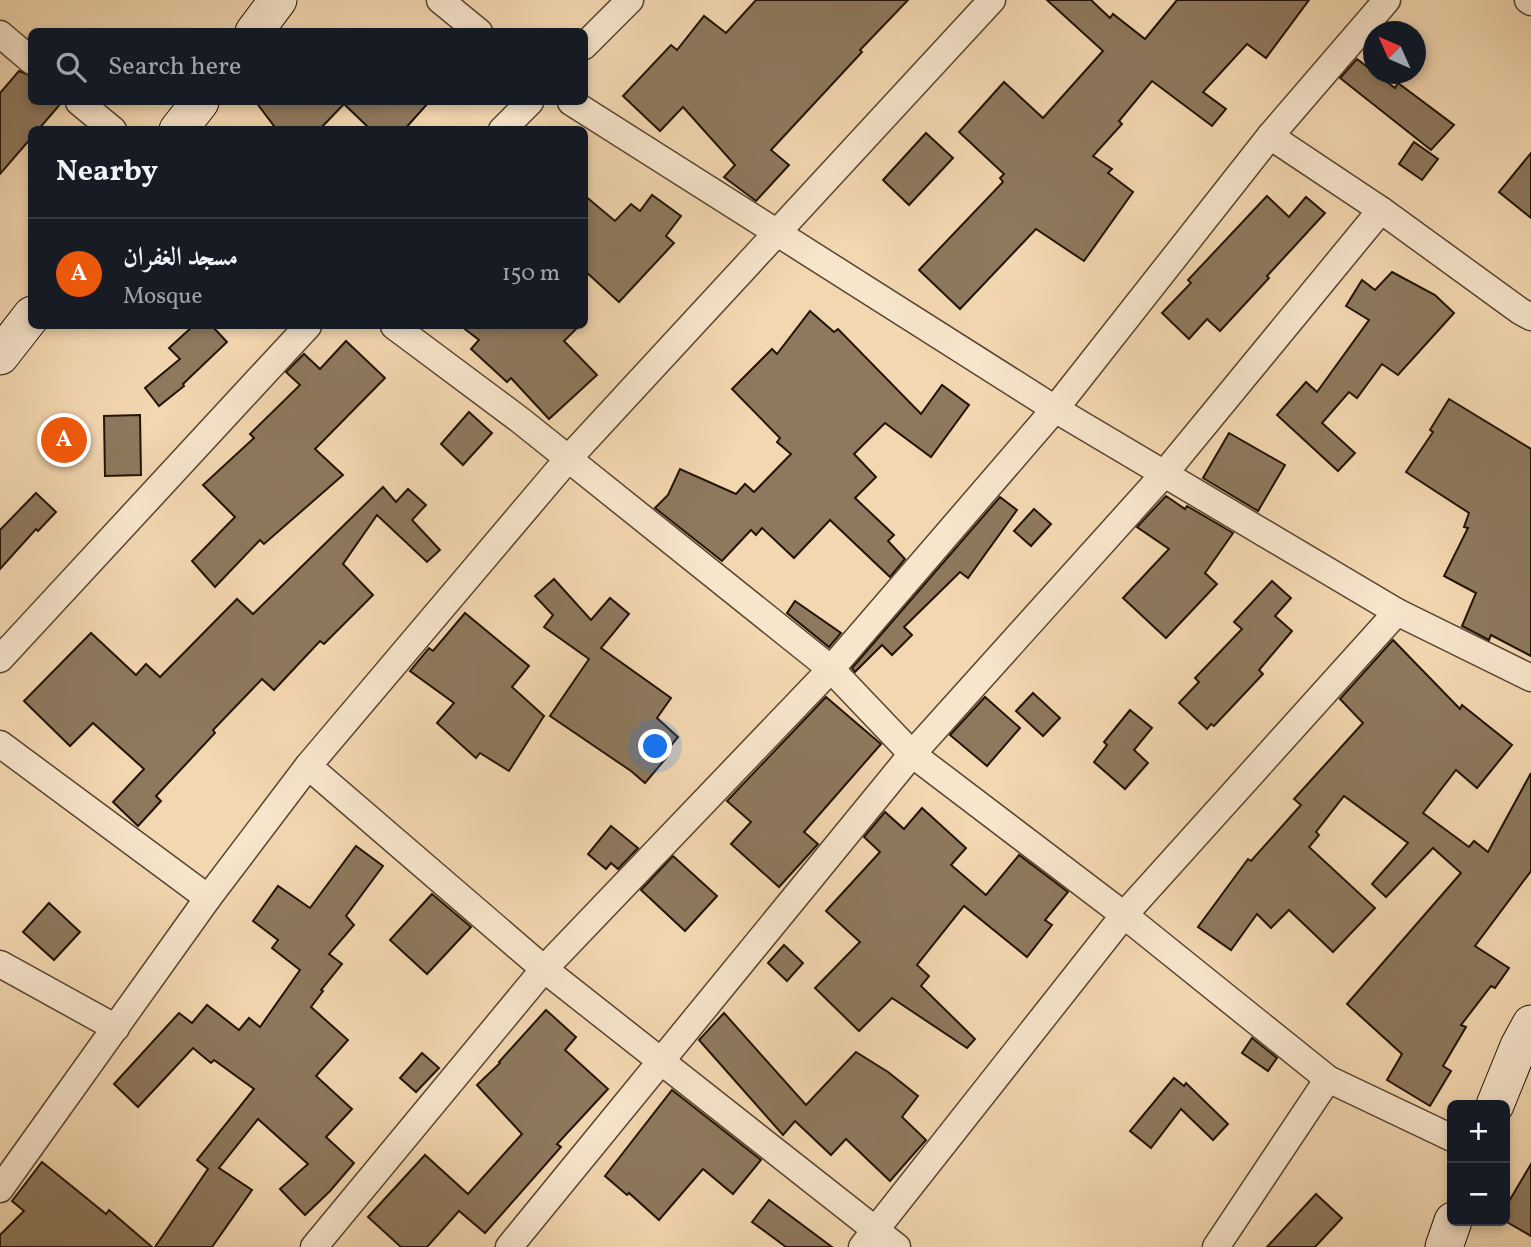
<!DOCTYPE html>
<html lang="en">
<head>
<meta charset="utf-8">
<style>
	:root { --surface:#171b24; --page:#20242c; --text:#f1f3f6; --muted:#9ea1a6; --line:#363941; --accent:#ea580c }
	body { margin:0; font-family:Vollkorn,Amiri,serif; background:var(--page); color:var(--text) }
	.controls { position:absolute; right:21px; bottom:21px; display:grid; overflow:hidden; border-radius:10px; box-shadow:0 4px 10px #0003 }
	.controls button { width:63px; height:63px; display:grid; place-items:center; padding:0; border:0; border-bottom:2px solid var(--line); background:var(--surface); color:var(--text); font:35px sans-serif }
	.compass { position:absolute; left:1363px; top:21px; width:63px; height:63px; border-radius:50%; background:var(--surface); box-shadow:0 4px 10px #0003; rotate:315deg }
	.you { position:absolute; left:656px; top:747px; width:24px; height:24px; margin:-18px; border:5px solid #fff; border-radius:50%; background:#1a73e8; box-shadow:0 0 0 10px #1a73e833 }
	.badge { display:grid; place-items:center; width:46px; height:46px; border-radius:50%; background:var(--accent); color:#fff; font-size:23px; font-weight:700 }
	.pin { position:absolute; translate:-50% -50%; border:4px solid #fff; box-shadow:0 2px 7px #0006 }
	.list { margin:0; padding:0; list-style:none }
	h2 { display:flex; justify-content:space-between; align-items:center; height:91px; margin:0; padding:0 28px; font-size:30px }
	h2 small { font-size:23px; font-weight:400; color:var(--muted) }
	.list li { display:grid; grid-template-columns:46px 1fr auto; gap:21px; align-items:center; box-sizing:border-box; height:112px; padding:0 28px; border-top:2px solid var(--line) }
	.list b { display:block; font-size:26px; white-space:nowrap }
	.list p { margin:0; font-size:23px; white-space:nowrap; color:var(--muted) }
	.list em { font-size:23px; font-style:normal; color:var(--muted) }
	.icon { flex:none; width:38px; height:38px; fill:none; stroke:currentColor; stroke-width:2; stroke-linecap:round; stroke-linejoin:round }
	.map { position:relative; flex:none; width:1531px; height:1247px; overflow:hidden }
	.search { position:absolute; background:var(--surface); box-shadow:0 4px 10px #0003; left:28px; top:28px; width:560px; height:77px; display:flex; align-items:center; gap:18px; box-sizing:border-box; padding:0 24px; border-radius:10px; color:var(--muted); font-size:26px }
	.panel { position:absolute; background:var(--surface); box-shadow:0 4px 10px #0003; left:28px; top:126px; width:560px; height:203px; border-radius:10px }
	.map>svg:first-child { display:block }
	.building { fill:#8e795e; stroke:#211306; stroke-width:2 }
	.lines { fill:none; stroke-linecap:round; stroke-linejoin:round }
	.street-casing { stroke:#564430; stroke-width:29 }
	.secondary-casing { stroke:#211306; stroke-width:39 }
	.street { stroke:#f7e5cc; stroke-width:26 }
	.secondary { stroke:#f7e5cc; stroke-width:37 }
</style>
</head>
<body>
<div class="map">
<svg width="1531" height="1247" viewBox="0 0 1531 1247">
	<rect width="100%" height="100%" fill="#f3d7b0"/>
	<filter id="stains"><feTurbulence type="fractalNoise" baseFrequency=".00286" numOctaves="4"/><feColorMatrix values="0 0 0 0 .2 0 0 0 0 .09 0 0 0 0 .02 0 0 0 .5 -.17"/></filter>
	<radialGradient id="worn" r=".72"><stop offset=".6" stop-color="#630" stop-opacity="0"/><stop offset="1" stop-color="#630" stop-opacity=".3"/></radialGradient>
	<g class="building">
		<path d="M756,0H908L860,50L862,52L771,150L789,165L756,201L724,177L735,165L683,107L660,131L623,96L671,45L677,50L704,16L726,33Z"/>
		<path d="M1047,0H1091L1110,18L1113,14L1145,39L1177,0H1309L1266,58L1247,44L1203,92L1226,109L1212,126L1152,81L1119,121L1122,124L1093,156L1112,169L1108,173L1133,192L1084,261L1036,229L960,309L919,270L1003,182L1000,178L1004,174L959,132L1004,82L1043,118L1103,51Z"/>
		<path d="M1357,59L1395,88L1398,83L1454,125L1431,150L1340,78Z"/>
		<path d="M19,71L32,76V102H62L38,130H32V137L0,174V93Z"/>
		<path d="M256,102H429L404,130H371L344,104L319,130H277Z"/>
		<path d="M926,133L953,158L909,205L883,180Z"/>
		<path d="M1414,142L1438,159L1422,180L1399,164Z"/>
		<path d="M1531,153V218L1499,192Z"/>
		<path d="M584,195L615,221L631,204L640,211L652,195L681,216L666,236L674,243L619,302L584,270Z"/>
		<path d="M1267,196L1289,217L1306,197L1325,213L1267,276L1269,278L1220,331L1207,319L1189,339L1162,313L1191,283L1188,280Z"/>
		<path d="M1392,272L1435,295L1454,313L1398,375L1382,364L1357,398L1349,392L1322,423L1355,453L1338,471L1277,415L1306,382L1317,392L1369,320L1346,306L1362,280L1375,290Z"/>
		<path d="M810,311L834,332L838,329L921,414L942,385L969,405L931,457L885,423L854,454L876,477L855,498L894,535L888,541L905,559L890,577L830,520L794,558L762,528L756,535L751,530L722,561L655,508L668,495L680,469L736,494L745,484L754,492L791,454L777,442L780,438L732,389L772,349L777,354Z"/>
		<path d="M193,326H212L227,342L183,384L184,386L159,406L145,388L180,359L169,348Z"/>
		<path d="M461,326H579L564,341L597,375L549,419L511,378L507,382L471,349L479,340Z"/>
		<path d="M346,341L385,378L315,449L343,475L264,544L260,540L215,587L192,561L235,517L203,485L254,438L250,434L300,385L286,372L304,354L320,369Z"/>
		<path d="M1449,399L1531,449V656L1491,635L1489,640L1462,626L1476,593L1444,576L1468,528L1464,527L1469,513L1406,472L1433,432L1430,430Z"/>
		<path d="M469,412L492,433L463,465L441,444Z"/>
		<path d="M140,415L141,475L105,476L104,416Z"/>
		<path d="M1229,433L1285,465L1258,511L1203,478Z"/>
		<path d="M383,487L396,502L408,489L426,505L412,520L440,550L427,562L377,515L343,564L373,595L324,644L320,641L274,690L262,679L213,730L215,733L156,796L161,801L138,826L113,802L144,769L93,723L70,746L24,701L91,633L136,675L146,664L160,677L237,599L253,614Z"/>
		<path d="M36,493L56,512L38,531L36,529L0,569V530Z"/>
		<path d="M1166,496L1185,509L1187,506L1233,533L1205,573L1217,584L1166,638L1123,598L1169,549L1137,527Z"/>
		<path d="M1000,497L1017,510L968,578L960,572L904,627L912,635L892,655L882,645L855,672L852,668Z"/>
		<path d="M1034,509L1051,524L1031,546L1014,531Z"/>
		<path d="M554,579L591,620L610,598L629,614L601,648L671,698L657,718L678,737L664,754L667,757L645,783L631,771L550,716L589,659L544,627L553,615L535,596Z"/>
		<path d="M1272,581L1291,598L1275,616L1292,631L1259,670L1263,674L1214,726L1211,724L1207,729L1179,703L1199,682L1195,678L1242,629L1234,622Z"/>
		<path d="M795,601L841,633L829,647L787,613Z"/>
		<path d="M465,613L529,666L512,687L544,716L509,771L480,753L476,758L437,723L454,703L410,671L429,648L433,651Z"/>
		<path d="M1393,640L1460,709L1462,705L1512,745L1477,788L1456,770L1423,813L1469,847L1474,841L1488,852L1531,773V871L1475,946L1509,968L1495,988L1491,986L1461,1025L1466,1027L1443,1066L1451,1071L1430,1106L1387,1080L1402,1054L1347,1004L1461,873L1433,848L1386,897L1372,884L1408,843L1344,796L1316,832L1319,835L1309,847L1375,908L1333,952L1289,910L1271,928L1257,914L1231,950L1198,927L1248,859L1251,861L1301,805L1294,799L1363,723L1340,699Z"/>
		<path d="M1033,693L1060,718L1043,736L1016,711Z"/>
		<path d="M826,697L881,744L804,832L818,844L779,887L731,844L751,822L727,801Z"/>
		<path d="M985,697L1020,728L987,766L950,735Z"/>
		<path d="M1130,710L1152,728L1134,750L1148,763L1125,789L1094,762L1107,745L1104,742Z"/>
		<path d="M922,808L966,848L951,865L986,895L1019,855L1068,892L1045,920L1052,925L1027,957L964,906L917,965L929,976L921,986L975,1039L967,1048L892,998L859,1031L815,988L860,942L826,911L880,852L864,837L885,812L904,829Z"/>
		<path d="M611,826L638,848L618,869L611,863L606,869L588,854Z"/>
		<path d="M356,846L383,866L346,916L354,925L329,954L342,964L321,990L323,991L311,1007L348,1040L316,1076L352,1109L326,1137L354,1163L330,1191L305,1215L280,1189L308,1164L258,1119L219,1168L252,1190L212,1247H155L208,1169L197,1160L254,1089L214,1060L211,1063L193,1048L138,1107L114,1084L179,1013L192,1023L207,1005L239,1030L249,1018L260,1027L300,970L272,948L278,940L253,921L278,886L310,908Z"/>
		<path d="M673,856L717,896L685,931L641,890Z"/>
		<path d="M432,894L471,927L427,974L390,940Z"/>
		<path d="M49,903L80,932L54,960L23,932Z"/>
		<path d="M784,945L803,963L787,981L768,963Z"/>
		<path d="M546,1010L576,1037L565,1050L608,1089L557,1144L561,1147L485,1233L459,1211L427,1247H401L368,1217L425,1155L468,1194L522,1134L477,1085L500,1063L499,1062Z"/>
		<path d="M724,1013L806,1105L856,1052L888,1072L918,1096L902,1117L926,1140L890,1181L846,1139L831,1155L795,1121L783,1135L699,1040Z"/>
		<path d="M1252,1038L1277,1058L1268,1071L1242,1053Z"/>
		<path d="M422,1053L439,1068L416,1092L400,1078Z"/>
		<path d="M1174,1078L1184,1086L1186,1083L1228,1124L1213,1140L1181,1109L1151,1148L1130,1131Z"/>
		<path d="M672,1090L761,1160L733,1194L703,1169L659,1220L629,1193L627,1195L605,1176Z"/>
		<path d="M42,1162L106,1214L109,1210L152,1247H0V1235L24,1211L12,1201Z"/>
		<path d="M1531,1164V1236L1505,1221V1208Z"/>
		<path d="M1316,1194L1342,1218L1315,1247H1267Z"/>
		<path d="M769,1200L832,1247H786L752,1222Z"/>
	</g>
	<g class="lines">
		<g class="street-casing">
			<g id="street">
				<path d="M440,0L479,32"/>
				<path d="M1528,0L1531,2"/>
				<path d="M0,34L32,61"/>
				<path d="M584,46L630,0"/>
				<path d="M79,102L113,130"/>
				<path d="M571,102L1055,409L1397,612L1531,678"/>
				<path d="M502,130L530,102"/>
				<path d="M1270,136L1381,210L1520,311L1531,317"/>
				<path d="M394,326L520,420L831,669L912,754L1124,915L1328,1079L1452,1138"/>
				<path d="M0,659L308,326"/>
				<path d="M0,744L208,898"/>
				<path d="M308,766L544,969L897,1247"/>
				<path d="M0,964L116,1028"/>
				<path d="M0,1189L208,898L308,766L567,460L992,0"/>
				<path d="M314,1247L544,969L831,669L1055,409L1270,136L1387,0"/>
				<path d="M509,1247L912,754L1164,474L1381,210"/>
				<path d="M862,1247L1124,915L1397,612"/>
				<path d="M1216,1247L1328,1079"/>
			</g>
		</g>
		<g class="secondary-casing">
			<g id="secondary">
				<path d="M254,32L278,0"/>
				<path d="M178,130L200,102"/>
				<path d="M0,356L32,315"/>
				<path d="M1495,1105L1519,1046L1531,1024"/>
				<path d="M1444,1247L1453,1221"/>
			</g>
		</g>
		<use href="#street" class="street"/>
		<use href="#secondary" class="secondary"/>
	</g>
	<rect width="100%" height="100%" filter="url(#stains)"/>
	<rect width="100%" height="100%" fill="url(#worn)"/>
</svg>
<div class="controls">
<button>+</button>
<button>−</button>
</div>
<svg class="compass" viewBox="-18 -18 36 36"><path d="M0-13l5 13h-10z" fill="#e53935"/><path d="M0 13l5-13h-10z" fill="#9ea1a6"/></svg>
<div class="you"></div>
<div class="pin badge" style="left:64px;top:440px">A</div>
<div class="search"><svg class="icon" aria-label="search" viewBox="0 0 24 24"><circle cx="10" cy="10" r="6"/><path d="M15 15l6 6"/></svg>Search here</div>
<section class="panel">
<h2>Nearby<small></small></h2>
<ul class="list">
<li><span class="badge">A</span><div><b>مسجد الغفران</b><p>Mosque</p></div><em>150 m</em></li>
</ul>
</section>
</div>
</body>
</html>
